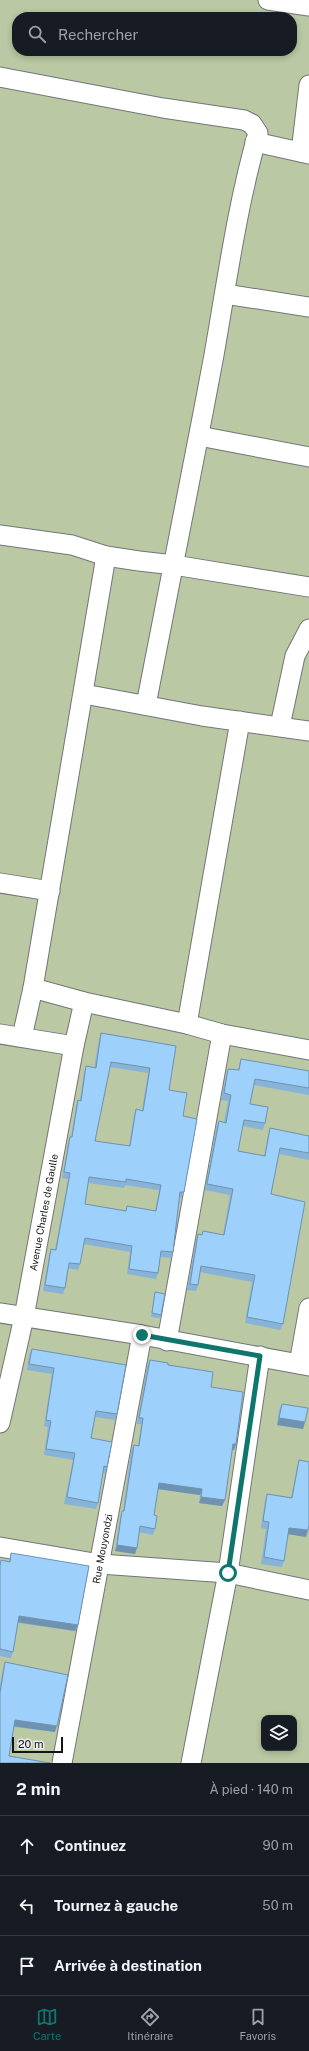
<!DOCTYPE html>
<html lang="fr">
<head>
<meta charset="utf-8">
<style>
	:root { --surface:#171b24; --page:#20242c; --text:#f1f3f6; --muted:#9ea1a6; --line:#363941; --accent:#0f766e }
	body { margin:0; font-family:"Public Sans",sans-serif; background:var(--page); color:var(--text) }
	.controls { position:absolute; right:12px; bottom:12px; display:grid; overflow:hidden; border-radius:8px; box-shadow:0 2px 6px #0003 }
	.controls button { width:36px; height:36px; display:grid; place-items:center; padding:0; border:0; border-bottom:1px solid var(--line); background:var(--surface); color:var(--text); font:20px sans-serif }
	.scale { position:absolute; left:12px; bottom:10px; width:51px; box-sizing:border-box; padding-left:4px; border:2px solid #141515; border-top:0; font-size:11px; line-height:14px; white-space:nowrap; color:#141515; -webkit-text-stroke:3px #eaecee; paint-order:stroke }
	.stop { position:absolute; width:12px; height:12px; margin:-9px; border:3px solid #0f766e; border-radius:50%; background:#fff }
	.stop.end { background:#0f766e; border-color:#fff; box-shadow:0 1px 4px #0008 }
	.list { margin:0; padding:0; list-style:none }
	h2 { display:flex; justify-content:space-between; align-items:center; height:52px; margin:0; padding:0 16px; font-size:17px }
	h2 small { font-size:13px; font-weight:400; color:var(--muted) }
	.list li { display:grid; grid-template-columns:26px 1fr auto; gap:12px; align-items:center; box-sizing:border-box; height:60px; padding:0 16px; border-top:1px solid var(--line) }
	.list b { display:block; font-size:15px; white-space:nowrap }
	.list em { font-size:13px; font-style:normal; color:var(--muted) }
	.icon { flex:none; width:22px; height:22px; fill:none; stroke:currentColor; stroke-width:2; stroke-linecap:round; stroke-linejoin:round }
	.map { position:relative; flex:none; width:309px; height:1763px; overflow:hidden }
	.search { position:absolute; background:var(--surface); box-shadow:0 2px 6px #0003; left:12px; right:12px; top:12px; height:44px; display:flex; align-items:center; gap:10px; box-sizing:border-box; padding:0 14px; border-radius:16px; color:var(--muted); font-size:15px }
	.sheet { height:232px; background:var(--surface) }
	nav { display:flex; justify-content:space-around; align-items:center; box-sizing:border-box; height:56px; border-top:1px solid var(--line); background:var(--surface); font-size:11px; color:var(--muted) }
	nav a { display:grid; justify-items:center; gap:2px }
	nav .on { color:var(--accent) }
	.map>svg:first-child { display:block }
	.green { fill:#bac8a3; fill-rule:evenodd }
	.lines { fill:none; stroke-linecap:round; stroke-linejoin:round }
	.street-casing { stroke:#737577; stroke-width:21 }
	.street { stroke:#fff; stroke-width:19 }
	.wall { fill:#87b3d8; fill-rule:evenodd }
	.shaded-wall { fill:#6e92b0 }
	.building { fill:#9dd0fb; stroke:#6e92b0; fill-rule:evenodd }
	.route { stroke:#0f766e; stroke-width:5 }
	.labels { text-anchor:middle; stroke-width:3.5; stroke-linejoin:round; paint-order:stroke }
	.street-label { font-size:10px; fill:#141515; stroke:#eaecee }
</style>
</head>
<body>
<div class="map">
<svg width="309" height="1763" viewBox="0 0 309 1763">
	<rect width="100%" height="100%" fill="#eaecee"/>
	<path class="green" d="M0,0H309V1763H0ZM17,17H292V51H17ZM264,1718H294V1748H264Z"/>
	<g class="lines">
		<g class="street-casing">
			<g id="street">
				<path d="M268,0L309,6"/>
				<path d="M0,77L163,108L244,120L252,124L258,133C237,206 227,281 214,355C192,472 169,589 146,705"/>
				<path d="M255,142L309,154"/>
				<path d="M301,152L309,85"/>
				<path d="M225,294L309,307"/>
				<path d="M199,436L309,457"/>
				<path d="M0,535L72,545L106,556L139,561L174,565L309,587"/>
				<path d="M84,694L202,716L309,731"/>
				<path d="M280,726L295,656L309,629"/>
				<path d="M0,883L50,891"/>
				<path d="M33,988L84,1002L187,1024L222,1034L309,1050"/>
				<path d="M187,1024L240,721"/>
				<path d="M0,1034L74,1046"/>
				<path d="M22,1037L33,988L106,556"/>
				<path d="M0,1313L142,1335L309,1366"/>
				<path d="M167,1341L222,1034"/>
				<path d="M299,1364L309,1308"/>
				<path id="s1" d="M0,1423L24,1317L74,1046L84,1002"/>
				<path d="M0,1547L100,1564L228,1573L309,1590"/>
				<path id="s2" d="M62,1763L142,1335"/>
				<path d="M191,1763L228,1573L260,1356"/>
			</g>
		</g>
		<use href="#street" class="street"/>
	</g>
	<g class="wall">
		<path d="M101,1033L176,1046L169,1090L183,1116L184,1192L181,1198H180L173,1252L171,1258L160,1257L158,1273L156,1279L127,1274L130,1252L84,1244L80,1264L78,1270L68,1268L65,1288L63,1294L43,1291L49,1255L51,1249L55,1250L68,1179L62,1178L68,1143L70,1137H71L76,1106L78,1100H80L84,1072L86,1066L94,1068L99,1039ZM110,1067L148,1073L142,1110L136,1109L134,1115L129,1146L95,1141ZM88,1183L124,1188L125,1185L159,1190L155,1211L127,1206L126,1211L85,1204Z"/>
		<path d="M241,1059L309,1071V1095L254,1085L250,1104L265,1123L263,1130L243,1126L238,1151L264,1156L268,1135L270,1128L309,1136V1160L279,1154L271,1194L283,1324L280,1330L245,1323L252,1282L200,1272L198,1285L196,1291L187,1290L196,1240L198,1234L202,1235L203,1231L223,1235L230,1195L205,1190L216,1128L219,1121L224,1122L228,1101L221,1100L226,1075L228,1069L238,1070Z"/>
		<path d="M155,1292L161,1315L160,1318L151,1317L154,1296Z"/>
		<path d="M32,1349L117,1414L115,1420L95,1417L91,1438L107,1467L105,1473H103L98,1503L96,1509L64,1504L73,1460L44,1455L48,1427L44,1426L52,1374L27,1370L29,1355Z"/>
		<path d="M150,1360L168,1365L211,1387L236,1444L234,1450H232L222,1506L199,1503L200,1495L158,1489L154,1515L155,1529L153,1535L139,1532L137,1548L135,1554L115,1551L120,1517L123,1511L131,1451L134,1445L138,1446L141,1424H137L147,1366Z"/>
		<path d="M282,1404L305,1422L303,1429L277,1425L279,1410Z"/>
		<path d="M299,1460L308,1530L306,1537L288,1534L284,1561L282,1567L261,1564L266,1529L261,1528L265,1501L267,1494L291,1498L297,1467Z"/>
		<path d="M11,1553L78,1625L75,1631L18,1623L13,1652L11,1658L0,1656V1563L1,1560L9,1561Z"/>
		<path d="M5,1662L55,1732L14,1727L9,1756L0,1763V1685L3,1668Z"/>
	</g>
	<g class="shaded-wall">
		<path d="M279,1418L305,1422L303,1429L277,1425Z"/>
		<path d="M233,1444H236L234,1450H231Z"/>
		<path d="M159,1483L202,1489L200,1495L157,1489Z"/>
		<path d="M201,1497L225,1500L222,1506L199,1503Z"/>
		<path d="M289,1528L308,1530L306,1537L287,1534Z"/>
		<path d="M117,1545L137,1548L135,1554L115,1551Z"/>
		<path d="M19,1616L78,1625L75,1631L17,1622Z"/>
		<path d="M15,1720L57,1726L55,1732L12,1726Z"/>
	</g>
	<g class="building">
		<path d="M101,1033L176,1046L169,1090L187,1093L183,1116L197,1119L184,1192H180L173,1252L161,1251L158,1273L129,1269L132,1246L85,1238L80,1264L69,1263L65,1288L45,1285L51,1249L56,1250L70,1173L64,1172L70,1137H72L78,1100L81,1101L86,1066L96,1068ZM111,1062L150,1068L143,1111L136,1109L130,1146L95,1141ZM89,1177L126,1182V1179L161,1185L156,1211L127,1206L126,1211L85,1204Z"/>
		<path d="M241,1059L309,1071V1088L255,1079L250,1104L268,1107L265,1123L244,1120L238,1151L265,1156L270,1128L309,1136V1153L280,1148L271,1194L305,1202L283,1324L247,1317L255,1275L201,1266L198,1285L190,1284L198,1234L202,1235L203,1231L224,1235L233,1189L207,1184L219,1121L226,1123L231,1095L224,1093L228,1069L239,1070Z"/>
		<path d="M155,1292L165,1294L161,1315L152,1313Z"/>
		<path d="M32,1349L126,1365L117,1414L96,1411L91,1438L112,1442L107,1467L104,1466L98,1503L67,1497L75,1453L46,1449L51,1421L46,1420L54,1368L29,1364Z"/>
		<path d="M150,1360L168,1363V1365L213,1372L211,1387L243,1392L236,1444H233L225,1500L201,1497L202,1489L159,1483L154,1515L157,1516L155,1529L140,1526L137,1548L117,1545L122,1511H124L134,1445L139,1446L143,1418H139Z"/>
		<path d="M282,1404L308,1408L305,1422L279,1418Z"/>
		<path d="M299,1460L309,1462V1525L308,1530L289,1528L284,1561L264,1557L269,1522L263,1521L267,1494L292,1498Z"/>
		<path d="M11,1553L89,1566L78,1625L19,1616L13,1652L0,1649V1566L1,1560L10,1562Z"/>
		<path d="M5,1662L68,1675L57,1726L15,1720L9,1756L50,1763H0V1693Z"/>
	</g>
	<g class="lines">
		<path class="route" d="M142,1335L260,1356L228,1573"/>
	</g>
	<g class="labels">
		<g class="street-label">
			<text dy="4" stroke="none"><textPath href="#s1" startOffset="215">Avenue Charles de Gaulle</textPath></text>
			<text dy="4" stroke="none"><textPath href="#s2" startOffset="218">Rue Mouyondzi</textPath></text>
		</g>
	</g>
</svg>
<div class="controls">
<button><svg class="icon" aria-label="layers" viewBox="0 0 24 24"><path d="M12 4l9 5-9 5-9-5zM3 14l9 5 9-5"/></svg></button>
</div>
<div class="scale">20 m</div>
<div class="stop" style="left:228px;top:1573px"></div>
<div class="stop end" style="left:142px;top:1335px"></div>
<div class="search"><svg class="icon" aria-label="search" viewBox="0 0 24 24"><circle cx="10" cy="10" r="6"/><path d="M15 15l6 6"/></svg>Rechercher</div>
</div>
<section class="sheet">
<h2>2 min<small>À pied · 140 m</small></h2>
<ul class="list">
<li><svg class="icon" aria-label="ahead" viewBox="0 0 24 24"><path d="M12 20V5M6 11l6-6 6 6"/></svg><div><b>Continuez</b></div><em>90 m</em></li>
<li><svg class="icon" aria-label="left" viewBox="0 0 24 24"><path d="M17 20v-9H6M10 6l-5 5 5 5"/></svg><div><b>Tournez à gauche</b></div><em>50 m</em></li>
<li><svg class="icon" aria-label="arrive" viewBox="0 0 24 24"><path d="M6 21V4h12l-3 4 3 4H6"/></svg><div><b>Arrivée à destination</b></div></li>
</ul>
</section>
<nav>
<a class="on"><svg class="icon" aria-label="map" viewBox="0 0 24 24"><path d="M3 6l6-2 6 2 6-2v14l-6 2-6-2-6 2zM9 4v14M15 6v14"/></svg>Carte</a>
<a><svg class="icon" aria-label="directions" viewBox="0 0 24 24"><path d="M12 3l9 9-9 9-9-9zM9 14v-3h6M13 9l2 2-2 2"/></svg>Itinéraire</a>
<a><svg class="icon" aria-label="saved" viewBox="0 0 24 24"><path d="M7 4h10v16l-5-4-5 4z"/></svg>Favoris</a>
</nav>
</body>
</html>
